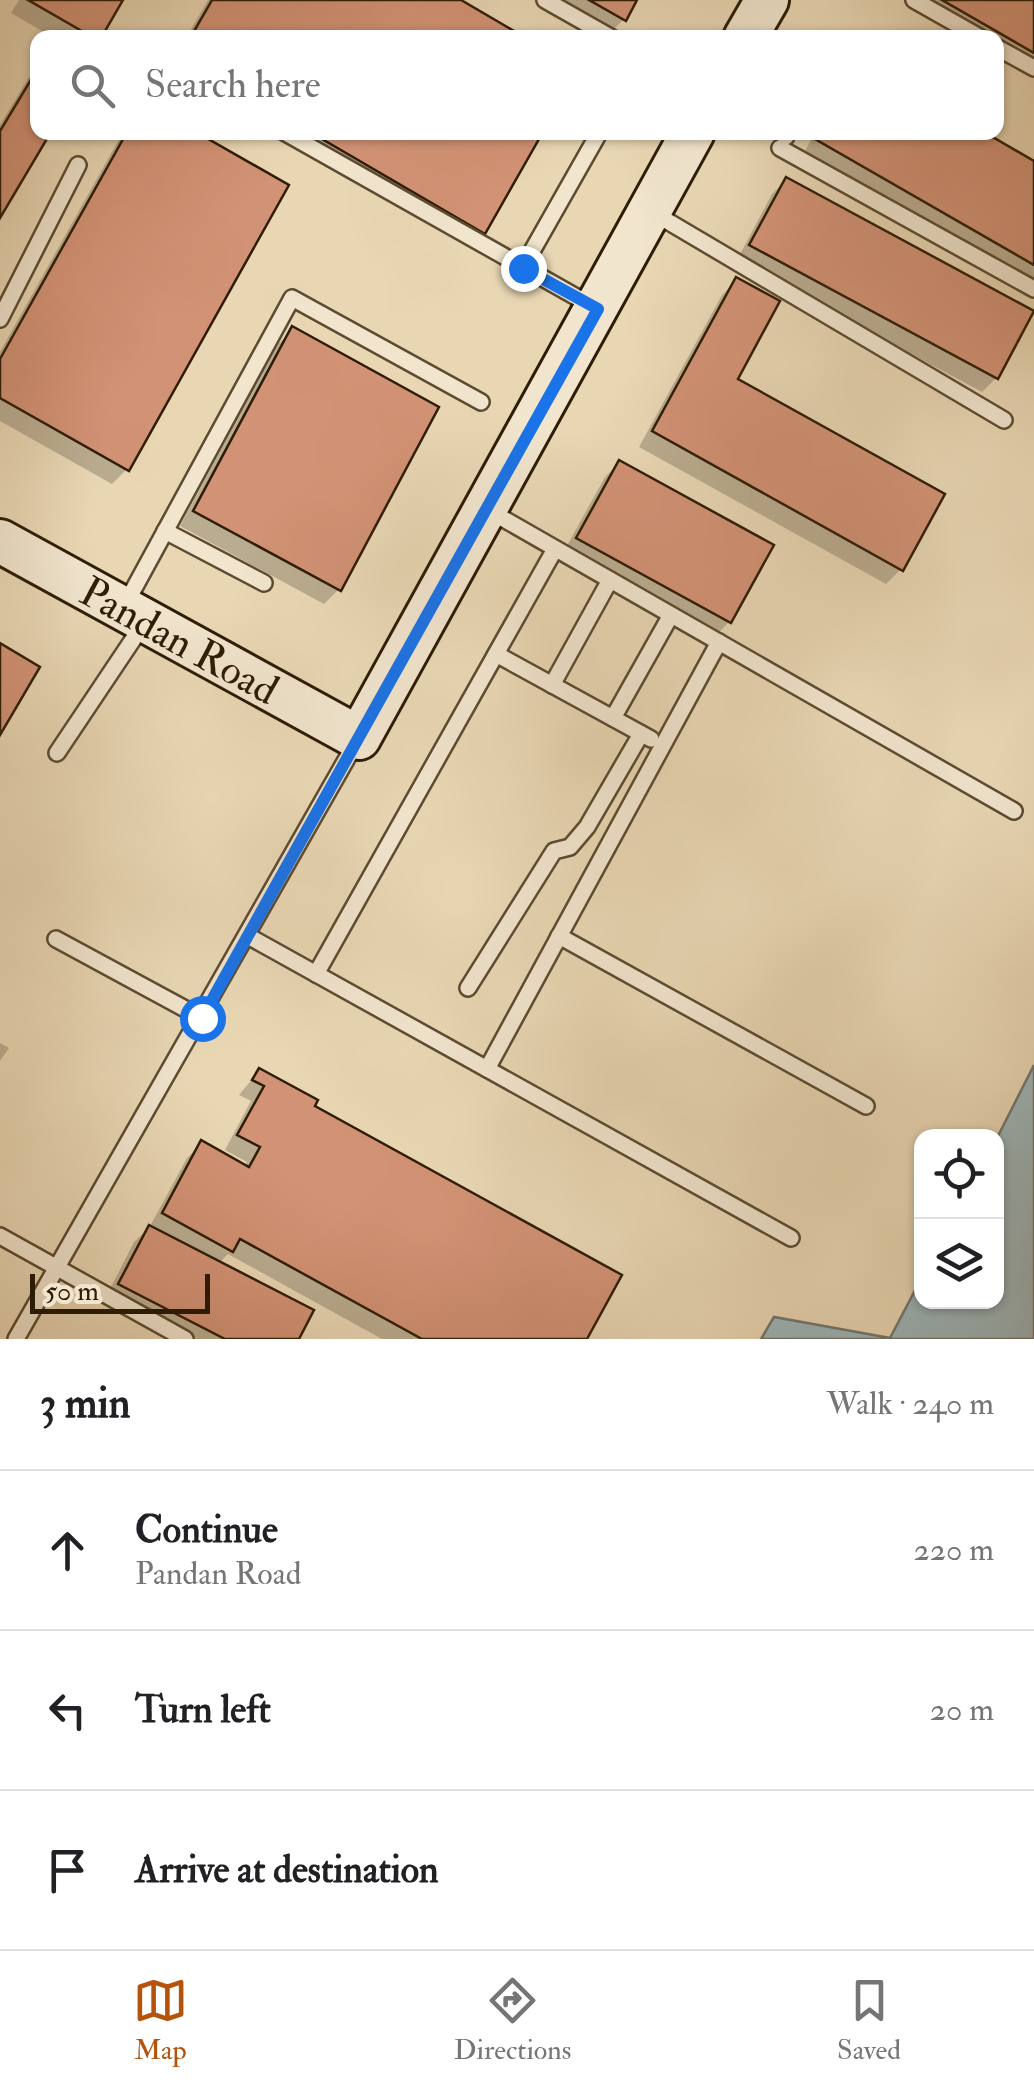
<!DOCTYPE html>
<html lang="en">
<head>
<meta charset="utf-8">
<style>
	:root { --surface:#fff; --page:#f6f6f6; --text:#202124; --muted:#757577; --line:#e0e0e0; --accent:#b45309 }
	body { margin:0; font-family:"IM FELL Double Pica",serif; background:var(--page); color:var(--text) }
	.controls { position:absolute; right:30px; bottom:30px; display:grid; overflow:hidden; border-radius:20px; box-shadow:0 2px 8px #0004 }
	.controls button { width:90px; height:90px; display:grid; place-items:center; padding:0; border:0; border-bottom:2px solid var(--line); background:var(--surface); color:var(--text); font:50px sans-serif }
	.scale { position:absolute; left:30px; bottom:25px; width:180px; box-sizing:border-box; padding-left:10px; border:5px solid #2e1c05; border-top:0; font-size:28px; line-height:35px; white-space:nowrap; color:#2e1c05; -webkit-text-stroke:8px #f1e5ce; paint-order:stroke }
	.stop { position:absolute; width:30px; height:30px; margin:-22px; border:8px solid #1a73e8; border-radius:50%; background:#fff }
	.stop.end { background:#1a73e8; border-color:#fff; box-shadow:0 2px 10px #0008 }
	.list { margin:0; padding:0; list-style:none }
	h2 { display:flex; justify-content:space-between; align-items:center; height:130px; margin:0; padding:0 40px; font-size:42px }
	h2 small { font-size:32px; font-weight:400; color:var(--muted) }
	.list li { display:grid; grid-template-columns:65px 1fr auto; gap:30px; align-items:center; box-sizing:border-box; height:160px; padding:0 40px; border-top:2px solid var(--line) }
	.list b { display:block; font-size:38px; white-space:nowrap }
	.list p { margin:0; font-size:32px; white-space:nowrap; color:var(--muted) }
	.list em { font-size:32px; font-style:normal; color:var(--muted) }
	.icon { flex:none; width:55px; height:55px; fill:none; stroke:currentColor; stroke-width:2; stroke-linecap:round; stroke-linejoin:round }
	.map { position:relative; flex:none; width:1034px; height:1339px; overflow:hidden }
	.search { position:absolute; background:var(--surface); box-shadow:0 2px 8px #0004; left:30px; right:30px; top:30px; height:110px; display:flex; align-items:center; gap:25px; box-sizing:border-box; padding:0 35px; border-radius:20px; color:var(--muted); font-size:38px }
	.sheet { height:610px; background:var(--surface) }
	nav { display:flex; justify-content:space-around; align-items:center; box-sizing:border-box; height:140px; border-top:2px solid var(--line); background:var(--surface); font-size:28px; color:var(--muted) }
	nav a { display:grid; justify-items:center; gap:5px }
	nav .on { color:var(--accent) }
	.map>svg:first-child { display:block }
	.water { fill:#9db6b9; stroke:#717871; stroke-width:2.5 }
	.shadow { fill:#0003 }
	.building { fill:#d29275; stroke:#2e1c05; stroke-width:2.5 }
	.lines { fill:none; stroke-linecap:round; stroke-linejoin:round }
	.lane-casing { stroke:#5d4b31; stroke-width:20 }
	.secondary-casing { stroke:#2e1c05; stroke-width:48 }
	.lane { stroke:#f1e5ce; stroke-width:15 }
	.secondary { stroke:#f1e5ce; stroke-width:42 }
	.route { stroke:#1a73e8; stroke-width:12 }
	.labels { text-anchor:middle; stroke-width:9; stroke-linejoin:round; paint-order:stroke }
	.street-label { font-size:42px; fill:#2e1c05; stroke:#f1e5ce }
</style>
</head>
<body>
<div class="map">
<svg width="1034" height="1339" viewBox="0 0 1034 1339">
	<rect width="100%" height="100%" fill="#e9d7b4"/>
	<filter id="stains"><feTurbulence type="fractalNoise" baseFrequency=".002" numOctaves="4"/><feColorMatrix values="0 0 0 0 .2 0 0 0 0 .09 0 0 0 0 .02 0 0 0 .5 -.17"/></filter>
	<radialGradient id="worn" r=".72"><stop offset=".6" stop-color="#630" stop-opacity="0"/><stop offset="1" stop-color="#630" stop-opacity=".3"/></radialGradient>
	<path class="water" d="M1034,1065V1339H761L774,1317L890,1338L921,1279L922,1302H996L997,1138Z"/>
	<g class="shadow">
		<path d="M19,0H120L99,38H54L11,13Z"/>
		<path d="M208,0H456L521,38H186Z"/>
		<path d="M549,0H634L624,19L609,34Z"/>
		<path d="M903,0H1034V74L996,54V38H968Z"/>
		<path d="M38,62V132L0,213V125Z"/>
		<path d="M123,132H191L127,469L112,484L0,421V352Z"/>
		<path d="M292,132H540L483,233L468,247L287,142Z"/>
		<path d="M815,132H979L1034,164V287L803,155Z"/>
		<path d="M786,180L996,378L982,392L737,260L772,194Z"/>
		<path d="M737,280L735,380L901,569L886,584L639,447L722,295Z"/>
		<path d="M293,330L339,589L324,604L180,526L278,344Z"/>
		<path d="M619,463L770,546L729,622L714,637L563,553L605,477Z"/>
		<path d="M0,1043L9,1048L0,1061Z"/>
		<path d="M259,1071L311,1107L584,1339H382L228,1254L218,1264L296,1339H183L105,1299L134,1242L149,1228L187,1158L202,1143L244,1167L247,1162L225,1150L251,1101L239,1095Z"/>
	</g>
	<g class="building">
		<path d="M28,0H123L101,38H94Z"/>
		<path d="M212,0H461L526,38H190Z"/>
		<path d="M589,0H637L626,21Z"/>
		<path d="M942,0H1034V53Z"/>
		<path d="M38,68V132H51L0,218V131Z"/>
		<path d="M127,132H196L289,185L129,471L0,398V359Z"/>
		<path d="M310,132H543L485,234Z"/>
		<path d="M819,132H984L1034,161V265L815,139Z"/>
		<path d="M786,177L1034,311L998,379L749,245Z"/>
		<path d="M736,277L780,301L738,379L945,494L903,571L652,431Z"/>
		<path d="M292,326L439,407L341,591L193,511Z"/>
		<path d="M619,460L774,545L731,623L576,538Z"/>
		<path d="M0,643L40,667L0,735Z"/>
		<path d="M259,1068L318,1100L315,1106L622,1275L587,1339H422L240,1239L233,1252L162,1213L201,1140L249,1167L260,1147L237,1135L264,1086L252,1080Z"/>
		<path d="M149,1225L314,1310L299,1339H225L118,1284Z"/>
	</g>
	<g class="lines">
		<g class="lane-casing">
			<g id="lane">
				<path d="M545,0L612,38"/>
				<path d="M914,0L981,38"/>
				<path d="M996,47L1034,68"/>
				<path d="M284,132L594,307"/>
				<path d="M779,132L786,137"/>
				<path d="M780,148L1034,289"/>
				<path d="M652,212L1004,420"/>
				<path d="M523,267L599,133"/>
				<path d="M0,319L78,165"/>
				<path d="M488,510L1014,811"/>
				<path d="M165,531L264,583"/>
				<path d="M125,605L292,298L481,402"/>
				<path d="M496,654L651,739"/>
				<path d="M552,685L610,580"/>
				<path d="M613,718L671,615"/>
				<path d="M57,753L144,623"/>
				<path d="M248,936L791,1238"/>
				<path d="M559,936L866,1106"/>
				<path d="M56,939L202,1018"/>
				<path d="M316,974L555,549"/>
				<path d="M468,988L554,851L570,847L587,827L641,734"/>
				<path d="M487,1069L719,642"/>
				<path d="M0,1236L185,1339"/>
				<path d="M16,1339L358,739"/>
			</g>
		</g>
		<g class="secondary-casing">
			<g id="secondary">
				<path d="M745,38L767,0"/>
				<path id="s1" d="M0,541L359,738L693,132"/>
			</g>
		</g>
		<use href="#lane" class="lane"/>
		<use href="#secondary" class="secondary"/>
	</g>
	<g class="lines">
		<path class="route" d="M202,1018L598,309L523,268"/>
	</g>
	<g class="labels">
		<g class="street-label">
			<text dy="15" stroke="none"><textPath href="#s1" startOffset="205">Pandan Road</textPath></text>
		</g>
	</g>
	<rect width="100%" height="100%" filter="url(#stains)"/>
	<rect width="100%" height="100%" fill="url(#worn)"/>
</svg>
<div class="controls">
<button><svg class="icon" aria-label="locate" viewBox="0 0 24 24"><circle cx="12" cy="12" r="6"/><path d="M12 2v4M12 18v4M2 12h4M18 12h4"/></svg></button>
<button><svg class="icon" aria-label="layers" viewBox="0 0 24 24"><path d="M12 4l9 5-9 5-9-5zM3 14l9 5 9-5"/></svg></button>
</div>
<div class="scale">50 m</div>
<div class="stop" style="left:202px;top:1018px"></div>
<div class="stop end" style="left:523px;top:268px"></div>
<div class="search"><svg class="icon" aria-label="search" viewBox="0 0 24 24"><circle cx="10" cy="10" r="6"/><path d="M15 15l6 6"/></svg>Search here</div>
</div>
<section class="sheet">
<h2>3 min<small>Walk · 240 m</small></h2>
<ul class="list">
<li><svg class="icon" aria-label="ahead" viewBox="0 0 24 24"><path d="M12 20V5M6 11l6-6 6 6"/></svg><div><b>Continue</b><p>Pandan Road</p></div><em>220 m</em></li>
<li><svg class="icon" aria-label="left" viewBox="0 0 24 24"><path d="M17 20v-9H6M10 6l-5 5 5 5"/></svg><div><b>Turn left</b></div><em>20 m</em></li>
<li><svg class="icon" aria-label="arrive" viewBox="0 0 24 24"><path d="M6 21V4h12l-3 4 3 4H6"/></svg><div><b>Arrive at destination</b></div></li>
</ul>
</section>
<nav>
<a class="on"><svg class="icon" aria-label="map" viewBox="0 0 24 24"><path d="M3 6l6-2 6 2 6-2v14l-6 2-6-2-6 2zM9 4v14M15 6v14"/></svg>Map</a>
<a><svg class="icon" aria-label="directions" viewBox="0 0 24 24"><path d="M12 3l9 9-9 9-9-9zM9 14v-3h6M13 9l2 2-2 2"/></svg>Directions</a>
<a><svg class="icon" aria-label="saved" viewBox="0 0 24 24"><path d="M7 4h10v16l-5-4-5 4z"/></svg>Saved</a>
</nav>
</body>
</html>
